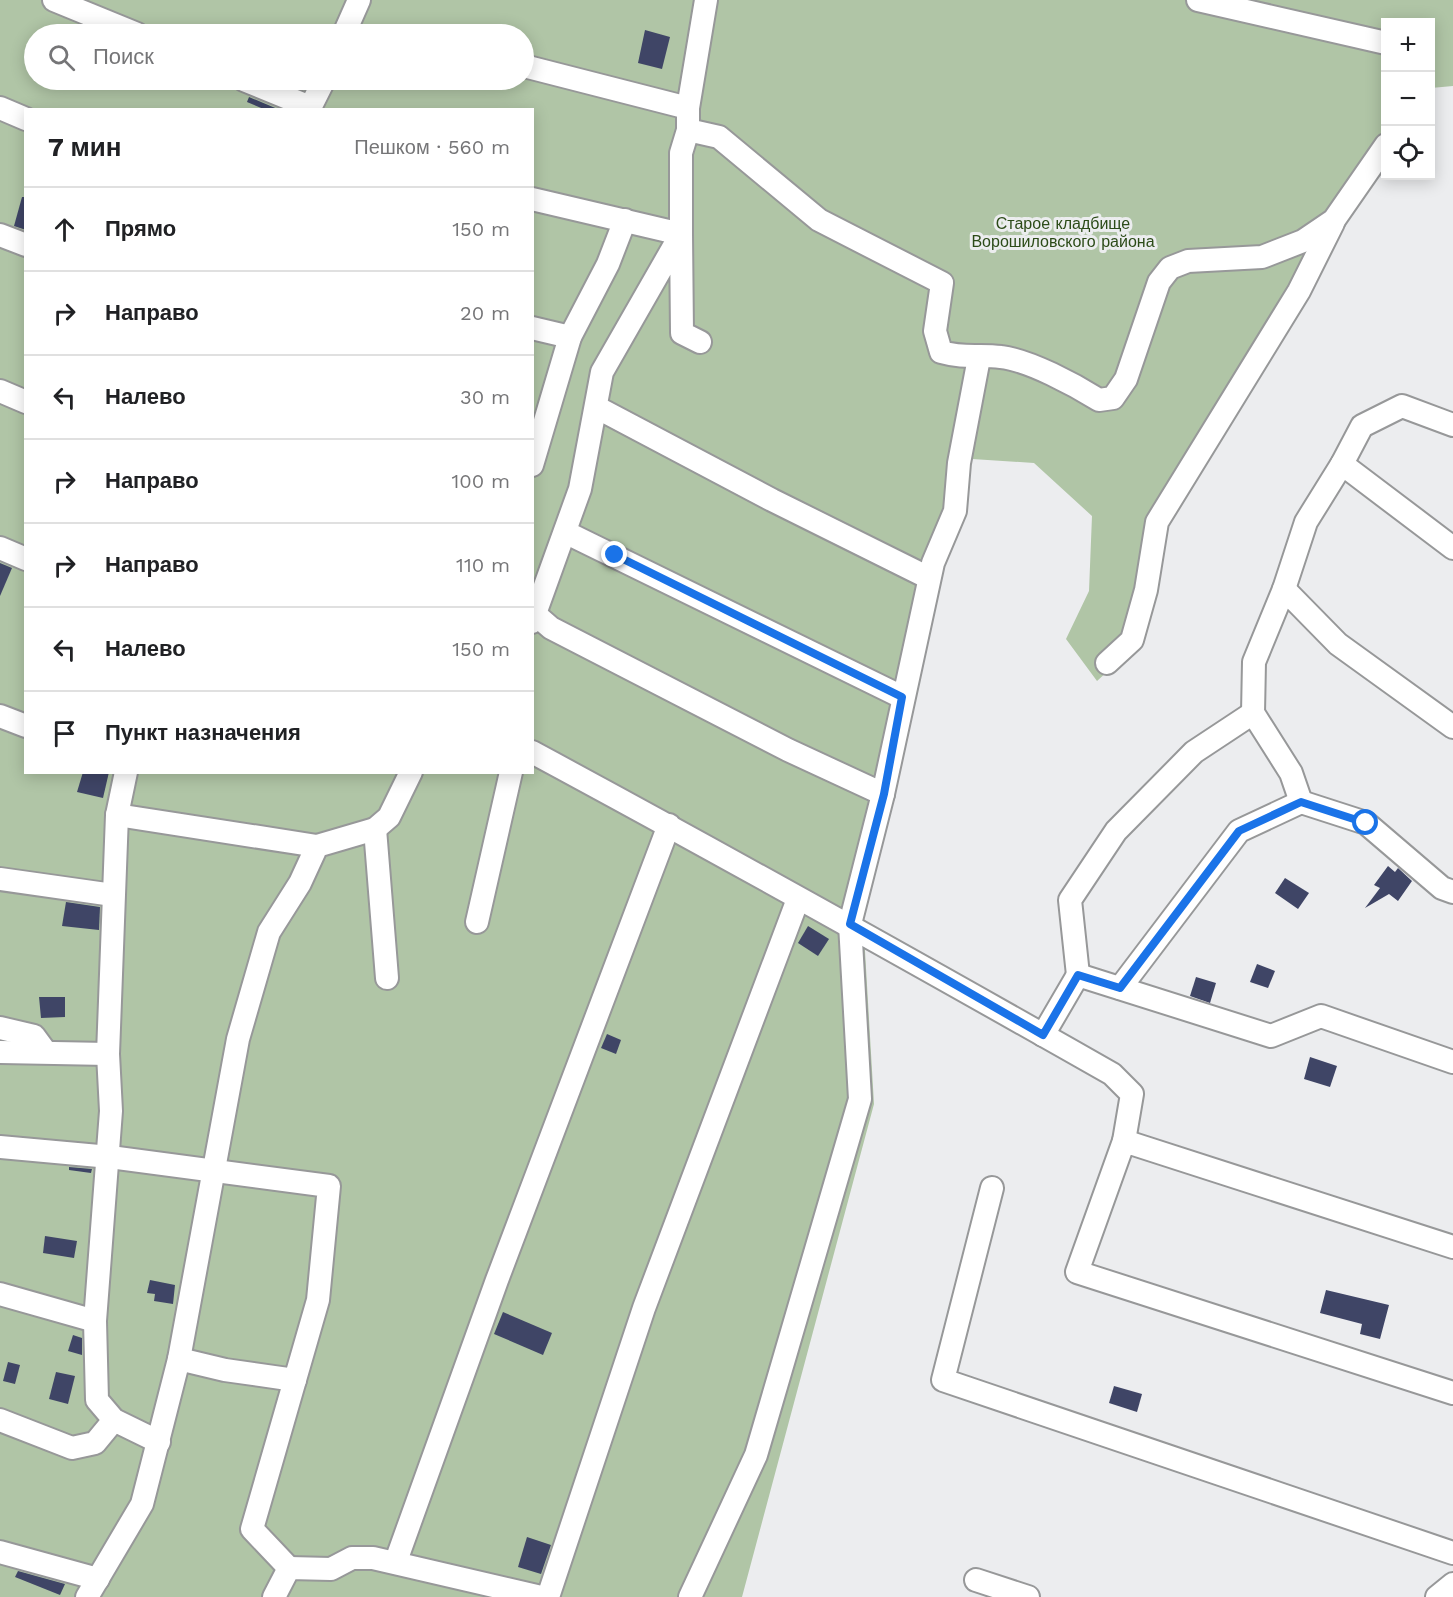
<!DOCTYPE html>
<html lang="ru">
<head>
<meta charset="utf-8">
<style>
	:root { --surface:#fff; --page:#f2f2f2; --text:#202124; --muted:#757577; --line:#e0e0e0 }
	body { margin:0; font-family:"Work Sans",sans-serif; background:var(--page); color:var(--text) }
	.controls { position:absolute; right:18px; top:18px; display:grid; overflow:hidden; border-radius:0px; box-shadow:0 3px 15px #0003 }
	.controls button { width:54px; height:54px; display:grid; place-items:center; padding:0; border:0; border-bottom:2px solid var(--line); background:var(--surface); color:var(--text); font:30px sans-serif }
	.stop { position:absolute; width:18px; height:18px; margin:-14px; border:4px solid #1a73e8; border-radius:50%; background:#fff }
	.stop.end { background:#1a73e8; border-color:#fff; box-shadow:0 2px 6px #0008 }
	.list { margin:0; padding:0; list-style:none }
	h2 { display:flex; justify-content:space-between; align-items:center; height:78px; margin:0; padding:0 24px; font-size:26px }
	h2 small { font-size:20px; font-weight:400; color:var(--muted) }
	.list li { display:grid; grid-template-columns:39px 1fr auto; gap:18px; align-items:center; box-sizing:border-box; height:84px; padding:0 24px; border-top:2px solid var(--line) }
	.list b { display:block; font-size:22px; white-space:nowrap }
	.list em { font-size:20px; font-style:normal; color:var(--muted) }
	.icon { flex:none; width:33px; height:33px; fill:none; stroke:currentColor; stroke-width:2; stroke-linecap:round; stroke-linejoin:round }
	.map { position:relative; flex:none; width:1453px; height:1597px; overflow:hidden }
	.search { position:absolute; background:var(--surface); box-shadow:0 3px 15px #0003; left:24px; top:24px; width:510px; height:66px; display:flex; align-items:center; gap:15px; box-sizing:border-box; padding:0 21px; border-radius:33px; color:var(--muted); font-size:22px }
	.panel { position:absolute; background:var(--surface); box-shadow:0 3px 15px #0003; left:24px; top:108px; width:510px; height:666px; border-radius:0px }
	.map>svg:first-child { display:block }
	.green { fill:#b0c5a6; fill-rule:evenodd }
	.building { fill:#3f4566 }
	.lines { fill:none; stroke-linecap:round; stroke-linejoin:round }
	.minor-casing { stroke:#979899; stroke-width:26 }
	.minor { stroke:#fff; stroke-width:22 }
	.route { stroke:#1a73e8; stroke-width:8 }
	.labels { text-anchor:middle; stroke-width:6; stroke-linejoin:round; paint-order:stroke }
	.park-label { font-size:16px; fill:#2c4b18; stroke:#ecedef }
</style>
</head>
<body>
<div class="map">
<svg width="1453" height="1597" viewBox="0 0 1453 1597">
	<rect width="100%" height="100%" fill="#ecedef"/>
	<g class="green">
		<path d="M0,0H700L676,130L671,240L592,369L574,475L533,587L532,110H26V772H532L533,757L864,934L874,1104L742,1597H0ZM34,34H524V80H34Z"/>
		<path d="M707,0H1453V86L1431,88L1430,22H1386L1385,151L1160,525L1143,639L1097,681L1066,639L1089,591L1092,516L1034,463L957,458L849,921L533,747L532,626L604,376L685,236L683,152Z"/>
	</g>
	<g class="building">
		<path d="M645,30L670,37L662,69L638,63Z"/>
		<path d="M249,97L280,110H266L247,102Z"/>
		<path d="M22,197H26V230L14,226Z"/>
		<path d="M0,563L12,568L0,596Z"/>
		<path d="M83,772H109L103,798L77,792Z"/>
		<path d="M1388,866L1395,872L1398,868L1412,881L1398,901L1389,894L1365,908L1380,888L1374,885Z"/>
		<path d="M1285,878L1309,893L1298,909L1275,893Z"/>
		<path d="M66,902L100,907L99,930L62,926Z"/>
		<path d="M808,926L829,939L818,956L798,943Z"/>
		<path d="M1257,964L1275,971L1268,988L1250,982Z"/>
		<path d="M1196,977L1216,983L1210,1003L1190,996Z"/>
		<path d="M39,997H65V1017L41,1018Z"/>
		<path d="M607,1034L621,1040L616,1054L601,1048Z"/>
		<path d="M1310,1057L1337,1066L1330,1087L1304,1079Z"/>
		<path d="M69,1167L92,1169L91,1173L69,1170Z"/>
		<path d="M45,1236L77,1241L74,1258L43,1253Z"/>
		<path d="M150,1280L175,1285L173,1304L154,1301L155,1294L147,1293Z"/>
		<path d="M1326,1290L1389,1305L1380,1339L1360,1334L1362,1324L1320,1313Z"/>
		<path d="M503,1312L552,1333L543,1355L494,1334Z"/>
		<path d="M73,1335L82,1338V1355L68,1351Z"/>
		<path d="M8,1362L20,1365L15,1384L3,1381Z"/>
		<path d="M56,1372L75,1376L68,1404L49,1399Z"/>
		<path d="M1114,1386L1142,1394L1137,1412L1109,1403Z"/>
		<path d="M527,1537L551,1545L541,1574L518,1567Z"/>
		<path d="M18,1571L65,1584L60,1595L15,1577Z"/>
	</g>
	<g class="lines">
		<g class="minor-casing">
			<g id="minor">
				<path d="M54,0L137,34"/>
				<path d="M1198,0L1386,43"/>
				<path d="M344,34L359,0"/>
				<path d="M524,66L688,108"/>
				<path d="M244,80L310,107"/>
				<path d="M0,108L26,119"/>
				<path d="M309,110L324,80"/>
				<path d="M688,130L719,137L819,220L942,283L935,331L941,352C966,359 978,354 1001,357C1029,360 1075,385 1099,400L1113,398L1126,379L1159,282L1170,268L1188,261L1262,257L1303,241L1334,220L1386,145"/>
				<path d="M532,199L681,234V153L688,130V108L706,0"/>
				<path d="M0,235L26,245"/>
				<path d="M532,328L570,337"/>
				<path d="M0,391L26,402"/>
				<path d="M596,407L772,500L929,578"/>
				<path d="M1342,464L1453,548"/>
				<path d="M532,465L570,337L608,264L625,220"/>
				<path d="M565,532L902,697"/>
				<path d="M0,548L26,559"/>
				<path d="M1284,589L1306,522L1342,464L1362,426L1402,406L1453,425"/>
				<path d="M536,615L551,628L788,750L883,794"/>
				<path d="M532,622L580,489L602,372L681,234L682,333L700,342"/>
				<path d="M1107,663L1132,640L1146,590L1157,522L1299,291L1333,223"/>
				<path d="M0,716L26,726"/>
				<path d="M532,752C727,857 920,965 1112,1074L1132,1094L1124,1141"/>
				<path d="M126,772L117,815L108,1054L111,1111L95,1321L97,1400L114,1420L159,1442"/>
				<path d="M1301,802L1291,773L1253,713L1254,662L1284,589L1338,644L1453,727"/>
				<path d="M117,815L317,846"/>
				<path d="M375,829L387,978"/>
				<path d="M0,879L113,895"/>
				<path d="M477,922L511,772"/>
				<path d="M1078,975L1070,900L1116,831L1194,752L1253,713"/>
				<path d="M1120,988L1239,831L1301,802L1366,823L1442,888L1453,892"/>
				<path d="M0,1028L34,1036L45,1051"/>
				<path d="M1043,1035L1078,975L1271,1036L1321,1016L1453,1062"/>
				<path d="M0,1052L108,1054"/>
				<path d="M0,1147L110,1157L329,1186L318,1300L252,1529L289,1568"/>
				<path d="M992,1188L943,1380L1453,1553"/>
				<path d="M1453,1247L1124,1141L1077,1272L1453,1393"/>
				<path d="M0,1294L95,1321"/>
				<path d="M179,1359L225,1370L295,1380"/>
				<path d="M0,1420L72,1448L95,1443L114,1420"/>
				<path d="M0,1552L98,1579"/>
				<path d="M396,1561L497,1280L669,825"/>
				<path d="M976,1580L1028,1597"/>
				<path d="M87,1597L142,1504L179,1359L238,1039L269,932L300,883L317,846L375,829L389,817L411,772"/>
				<path d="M274,1597L289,1568L331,1569L352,1558H373L541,1597"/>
				<path d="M548,1597L644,1308L798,899"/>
				<path d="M690,1597L756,1455L860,1099L850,924L883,794L933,563L955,511L959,463L979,358"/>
				<path d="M1437,1597L1453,1584"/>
			</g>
		</g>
		<use href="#minor" class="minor"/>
	</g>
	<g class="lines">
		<path class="route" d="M615,555L902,697L884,794L850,924L1043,1035L1078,975L1120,988L1239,831L1301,802L1366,823"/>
	</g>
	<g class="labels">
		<g class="park-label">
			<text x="1063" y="229">Старое кладбище<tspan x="1063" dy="18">Ворошиловского района</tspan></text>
		</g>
	</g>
</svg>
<div class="controls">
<button>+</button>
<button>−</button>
<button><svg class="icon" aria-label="locate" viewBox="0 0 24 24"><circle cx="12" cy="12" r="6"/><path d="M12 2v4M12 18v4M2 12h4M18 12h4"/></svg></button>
</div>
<div class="stop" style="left:1366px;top:823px"></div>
<div class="stop end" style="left:615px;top:555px"></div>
<div class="search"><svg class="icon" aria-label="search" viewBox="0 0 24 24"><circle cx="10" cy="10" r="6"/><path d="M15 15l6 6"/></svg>Поиск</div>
<section class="panel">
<h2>7 мин<small>Пешком · 560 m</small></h2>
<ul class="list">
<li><svg class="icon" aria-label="ahead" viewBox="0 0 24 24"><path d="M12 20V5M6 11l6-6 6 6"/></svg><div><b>Прямо</b></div><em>150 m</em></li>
<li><svg class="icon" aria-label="right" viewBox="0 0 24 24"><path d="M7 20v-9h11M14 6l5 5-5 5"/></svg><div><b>Направо</b></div><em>20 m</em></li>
<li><svg class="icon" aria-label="left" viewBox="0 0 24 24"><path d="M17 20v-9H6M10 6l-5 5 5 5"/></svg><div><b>Налево</b></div><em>30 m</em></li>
<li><svg class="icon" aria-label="right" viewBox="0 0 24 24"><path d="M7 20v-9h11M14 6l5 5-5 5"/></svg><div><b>Направо</b></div><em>100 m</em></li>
<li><svg class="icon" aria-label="right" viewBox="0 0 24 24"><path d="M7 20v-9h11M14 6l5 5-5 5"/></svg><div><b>Направо</b></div><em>110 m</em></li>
<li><svg class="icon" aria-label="left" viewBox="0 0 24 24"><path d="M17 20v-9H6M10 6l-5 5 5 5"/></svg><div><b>Налево</b></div><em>150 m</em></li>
<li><svg class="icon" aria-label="arrive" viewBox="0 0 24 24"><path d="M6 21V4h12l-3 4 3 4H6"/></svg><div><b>Пункт назначения</b></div></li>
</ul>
</section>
</div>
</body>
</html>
